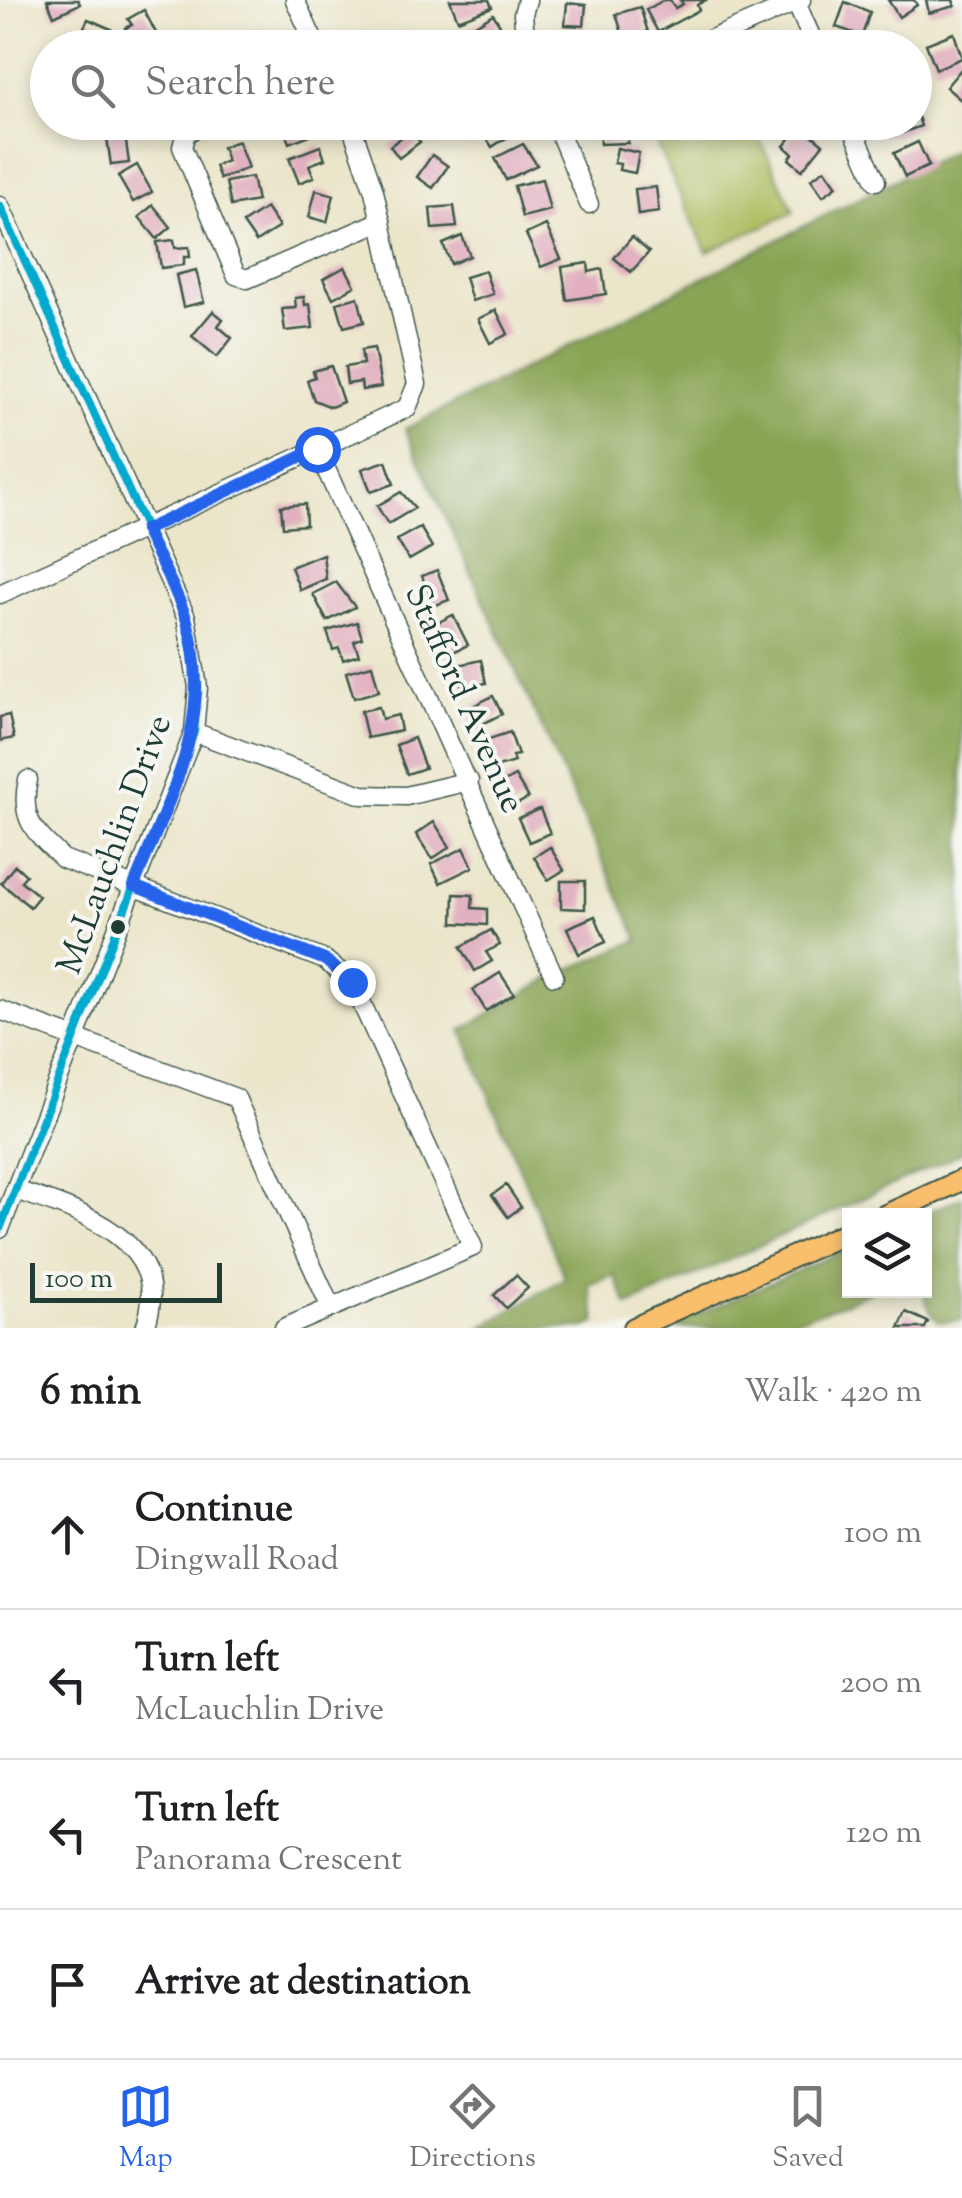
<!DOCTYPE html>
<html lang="en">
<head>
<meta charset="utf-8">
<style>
	:root { --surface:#fff; --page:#f2f2f2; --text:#202124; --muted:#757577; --line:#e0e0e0; --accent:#2563eb }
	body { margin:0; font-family:"Sorts Mill Goudy",serif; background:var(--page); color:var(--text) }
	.controls { position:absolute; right:30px; bottom:30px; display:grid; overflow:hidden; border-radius:0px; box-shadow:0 5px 15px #0003 }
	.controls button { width:90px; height:90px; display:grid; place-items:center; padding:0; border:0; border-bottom:2px solid var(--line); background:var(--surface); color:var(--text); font:50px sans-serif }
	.scale { position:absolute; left:30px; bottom:25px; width:192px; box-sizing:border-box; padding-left:10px; border:5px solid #1f3d34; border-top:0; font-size:28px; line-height:35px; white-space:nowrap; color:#1f3d34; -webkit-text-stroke:8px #f6f6f2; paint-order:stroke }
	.stop { position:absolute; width:30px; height:30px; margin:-22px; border:8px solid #2563eb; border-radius:50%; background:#fff }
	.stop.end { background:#2563eb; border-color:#fff; box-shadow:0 2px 10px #0008 }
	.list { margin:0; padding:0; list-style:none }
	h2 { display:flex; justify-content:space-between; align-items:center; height:130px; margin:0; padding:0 40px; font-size:42px }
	h2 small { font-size:32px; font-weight:400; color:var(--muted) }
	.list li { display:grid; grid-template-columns:65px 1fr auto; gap:30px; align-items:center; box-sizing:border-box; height:150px; padding:0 40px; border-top:2px solid var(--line) }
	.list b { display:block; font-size:38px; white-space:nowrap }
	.list p { margin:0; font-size:32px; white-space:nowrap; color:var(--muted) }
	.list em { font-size:32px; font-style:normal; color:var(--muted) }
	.icon { flex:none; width:55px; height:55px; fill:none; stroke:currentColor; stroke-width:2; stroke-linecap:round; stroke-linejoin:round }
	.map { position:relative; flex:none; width:962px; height:1328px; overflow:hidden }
	.search { position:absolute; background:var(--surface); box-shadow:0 5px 15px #0003; left:30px; right:30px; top:30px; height:110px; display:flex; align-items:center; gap:25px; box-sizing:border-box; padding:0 35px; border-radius:55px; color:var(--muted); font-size:38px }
	.sheet { height:730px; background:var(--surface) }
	nav { display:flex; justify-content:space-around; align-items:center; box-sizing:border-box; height:140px; border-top:2px solid var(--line); background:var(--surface); font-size:28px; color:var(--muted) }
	nav a { display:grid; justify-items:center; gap:5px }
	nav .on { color:var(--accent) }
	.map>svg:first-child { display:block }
	.green { fill:#adbc5e; stroke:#667c49; stroke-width:2.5 }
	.forest { fill:#8aa455; stroke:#547044; stroke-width:2.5 }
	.building { fill:#e1afbf }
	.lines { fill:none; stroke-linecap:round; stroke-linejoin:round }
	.minor-casing { stroke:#3e564a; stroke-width:21 }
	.major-casing { stroke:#3e564a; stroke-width:24 }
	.minor { stroke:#fff; stroke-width:18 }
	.major { stroke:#f9bf6d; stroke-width:20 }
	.bus-1-casing { stroke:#f6f6f2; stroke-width:15 }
	.bus-1 { stroke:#00a9ce; stroke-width:8 }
	.route { stroke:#2563eb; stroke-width:12 }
	.bus-dot { fill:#1f3d34; stroke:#f6f6f2; stroke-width:4 }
	.labels { text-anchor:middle; stroke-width:8; stroke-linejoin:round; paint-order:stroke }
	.street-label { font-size:35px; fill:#1f3d34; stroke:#f6f6f2 }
</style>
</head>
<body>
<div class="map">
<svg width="962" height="1328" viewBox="0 0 962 1328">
	<rect width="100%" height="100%" fill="#f6f6f2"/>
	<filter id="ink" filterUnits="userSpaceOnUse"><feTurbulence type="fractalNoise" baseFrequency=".01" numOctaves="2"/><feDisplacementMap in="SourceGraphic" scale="20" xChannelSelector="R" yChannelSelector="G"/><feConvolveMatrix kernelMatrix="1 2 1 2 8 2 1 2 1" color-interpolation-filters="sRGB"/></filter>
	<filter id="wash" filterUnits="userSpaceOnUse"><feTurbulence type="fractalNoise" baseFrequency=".0048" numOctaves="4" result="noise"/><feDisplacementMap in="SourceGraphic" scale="40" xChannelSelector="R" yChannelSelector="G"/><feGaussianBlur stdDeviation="2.25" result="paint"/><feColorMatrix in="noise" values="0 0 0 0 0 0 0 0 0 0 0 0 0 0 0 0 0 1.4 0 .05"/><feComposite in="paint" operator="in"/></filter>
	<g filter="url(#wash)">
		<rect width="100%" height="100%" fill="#ebe6ca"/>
		<path class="green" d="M705,123H752L794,212L707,252L657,145Z"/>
		<g class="forest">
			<path d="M962,146V1153L628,1306L614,1275L589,1285L597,1322L584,1328H481L565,1278L462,1030L554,976L639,940L405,429Z"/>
			<path d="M962,1197V1320L939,1322C909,1295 935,1248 922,1215Z"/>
			<path d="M849,1248L850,1290L871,1291C796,1328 752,1328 667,1328Z"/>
		</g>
		<g id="blocks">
			<g class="building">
				<path d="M47,0H78L80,4L54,16Z"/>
				<path d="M450,0H489L492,7L458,20Z"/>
				<path d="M664,0H670L675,8L683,4L680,0H706L697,5L699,10L658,32L646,10Z"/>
				<path d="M888,0H914L917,5L899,17Z"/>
				<path d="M926,0H953L955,6L929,13Z"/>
				<path d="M845,2L870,12L862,36L836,27Z"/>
				<path d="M567,3L586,5L584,26L565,25Z"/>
				<path d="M640,7L648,32L624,39L616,14Z"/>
				<path d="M144,10L157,35L134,47L125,28L132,25L128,19Z"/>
				<path d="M493,14L500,25L487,34L493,45L465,48L458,36Z"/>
				<path d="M88,19L111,29L102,48L75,46Z"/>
				<path d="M256,31L276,34L274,48H253Z"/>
				<path d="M954,33L962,58L936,69L926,44Z"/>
				<path d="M962,68V101L946,87Z"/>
				<path d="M915,108L921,126L891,137L885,122H914Z"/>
				<path d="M281,122H315V123L307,126L310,135L289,143Z"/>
				<path d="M476,122H512L517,131L492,147Z"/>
				<path d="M599,122H628V143L600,144Z"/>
				<path d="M801,126L823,144L802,170L789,159L793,154L784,146Z"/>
				<path d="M124,128L129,163L111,165L106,131Z"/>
				<path d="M411,130L420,142L399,158L390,146Z"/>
				<path d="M238,141L248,168L220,179L215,166L227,161L222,147Z"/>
				<path d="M918,142L929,166L905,177L894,153Z"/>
				<path d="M523,144L537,165L506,180L495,158Z"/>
				<path d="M320,146L325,159L309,165L314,177L299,183L289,158Z"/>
				<path d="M617,148L639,153L635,173L619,170L620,164L614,163Z"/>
				<path d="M432,155L448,166L433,188L417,177Z"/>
				<path d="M137,165L152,192L133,202L118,176Z"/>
				<path d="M825,169L837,186L823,196L811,179Z"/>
				<path d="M252,177L257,201L231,206L226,182Z"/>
				<path d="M542,179L550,210L522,217L514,186Z"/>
				<path d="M656,187L659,212L638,215L635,189Z"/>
				<path d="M316,190L334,195L327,222L309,217Z"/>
				<path d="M153,205L171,227L157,239L139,217Z"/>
				<path d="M454,206L457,227L432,229L430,208Z"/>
				<path d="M266,208L279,227L256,242L243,223Z"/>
				<path d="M546,225L561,259L541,267L526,234Z"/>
				<path d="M462,236L470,256L451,264L443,244Z"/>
				<path d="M632,237L649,252L631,272L614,258Z"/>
				<path d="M174,240L175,248L189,247L190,257H184V265L161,268L157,242Z"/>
				<path d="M588,263L589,272L602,269L606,294L567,300L562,267Z"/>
				<path d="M345,267L355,286L333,298L323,279Z"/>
				<path d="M196,270L204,302L183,307L176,275Z"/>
				<path d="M485,271L493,294L472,301L465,277Z"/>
				<path d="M304,297L305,305L310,304L313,328L285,331L282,309L296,308L295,298Z"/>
				<path d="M358,297L364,322L344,327L337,303Z"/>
				<path d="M496,310L508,334L490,343L478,319Z"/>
				<path d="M213,311L223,319L218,326L232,338L217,357L192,336Z"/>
				<path d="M374,348L381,387L362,390L361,382L347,384L345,367L363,364L361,350Z"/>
				<path d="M331,366L343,402L331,407L314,400L307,380L315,377L313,371Z"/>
				<path d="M386,461L394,484L371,492L362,469Z"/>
				<path d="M401,492L415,508L388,524L377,506Z"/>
				<path d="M305,504L306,525L283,527L281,506Z"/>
				<path d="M420,527L432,547L409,560L397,540Z"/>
				<path d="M323,554L326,579L300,590L291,567Z"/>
				<path d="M437,570L449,600L433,606L422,576Z"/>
				<path d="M336,582L355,607L327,621L313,594Z"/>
				<path d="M453,615L468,645L451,653L437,623Z"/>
				<path d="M357,622L362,638L354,641L359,655L343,660L339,648L333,650L327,631Z"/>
				<path d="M481,660L486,683L463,688L458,665Z"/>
				<path d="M372,665L379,691L354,698L346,672Z"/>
				<path d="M493,696L502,714L476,727L467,709Z"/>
				<path d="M379,707L382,719L398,715L401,731L367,738L361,711Z"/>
				<path d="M9,715L14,738L0,741V717Z"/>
				<path d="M510,732L518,755L512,756L514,762L495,768L486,740Z"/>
				<path d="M414,738L425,768L407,774L396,745Z"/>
				<path d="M515,776L528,798L512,807L499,785Z"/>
				<path d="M540,809L550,833L529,842L518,818Z"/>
				<path d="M434,822L450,847L432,859L416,834Z"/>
				<path d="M550,847L564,870L548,880L534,857Z"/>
				<path d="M464,848L473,867L440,883L431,864Z"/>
				<path d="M15,865L26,875L21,881L39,896L30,907L1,883Z"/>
				<path d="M561,881H585V909L561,908Z"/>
				<path d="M454,894L473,895L472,908L487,909V925L453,923Z"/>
				<path d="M595,916L606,942L579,954L567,928Z"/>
				<path d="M491,930L500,945L486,952L492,961L475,971L461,947Z"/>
				<path d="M500,973L514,994L486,1011L473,990Z"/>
				<path d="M506,1185L521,1207L508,1217L492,1195Z"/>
				<path d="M516,1275L528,1288L506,1308L494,1295Z"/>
				<path d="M906,1312L928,1322L925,1328H899Z"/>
			</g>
		</g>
	</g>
	<g filter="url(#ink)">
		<use href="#blocks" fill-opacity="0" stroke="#3e564a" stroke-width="2.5"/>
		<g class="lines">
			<g class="minor-casing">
				<g id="minor">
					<path d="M295,0L317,48"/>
					<path d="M795,0L816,48"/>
					<path d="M526,48L523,14L527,0"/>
					<path d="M691,48L801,0"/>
					<path d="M209,122L186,133L182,147L236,275L247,279L381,221"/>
					<path d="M555,122L589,204"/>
					<path d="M850,122L876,181"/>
					<path d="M0,206L186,617L198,687L194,732L0,1229"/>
					<path d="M317,449L554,976"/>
					<path d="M0,594L407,408L417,384L374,191L350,122"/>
					<path d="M194,732L362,795L406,796L469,781"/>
					<path d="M28,780C19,820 35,832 63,859L325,960L352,982L473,1247L284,1328"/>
					<path d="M0,1010L236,1098L331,1308"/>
					<path d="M15,1190C78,1210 176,1241 145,1328"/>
				</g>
			</g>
			<g class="major-casing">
				<g id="major">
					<path d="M884,1216L962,1180"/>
					<path d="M634,1328L850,1231"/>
				</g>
			</g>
			<use href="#minor" class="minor"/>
			<use href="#major" class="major"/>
			<g class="bus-1-casing">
				<path id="bus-1" d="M0,206L186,617L198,687L194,732L0,1229"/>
			</g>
			<use href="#bus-1" class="bus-1"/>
		</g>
	</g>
	<g class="lines" filter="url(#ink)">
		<path class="route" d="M317,449L145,530C159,560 177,590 187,621C216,719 169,797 134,886L325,960L352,982"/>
	</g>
	<circle class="bus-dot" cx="118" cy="927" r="9"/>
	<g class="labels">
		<g class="street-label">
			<text transform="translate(466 698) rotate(66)" y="12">Stafford Avenue</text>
			<text transform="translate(113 844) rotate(-70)" y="12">McLauchlin Drive</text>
		</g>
	</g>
</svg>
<div class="controls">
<button><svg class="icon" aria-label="layers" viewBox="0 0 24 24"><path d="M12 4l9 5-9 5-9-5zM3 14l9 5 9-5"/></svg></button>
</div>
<div class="scale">100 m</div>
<div class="stop" style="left:317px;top:449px"></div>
<div class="stop end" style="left:352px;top:982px"></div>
<div class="search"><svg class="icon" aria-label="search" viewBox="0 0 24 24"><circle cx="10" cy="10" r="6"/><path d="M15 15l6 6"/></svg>Search here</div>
</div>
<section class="sheet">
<h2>6 min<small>Walk · 420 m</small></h2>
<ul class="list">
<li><svg class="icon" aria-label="ahead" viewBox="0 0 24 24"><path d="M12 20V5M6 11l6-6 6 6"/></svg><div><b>Continue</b><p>Dingwall Road</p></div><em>100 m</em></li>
<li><svg class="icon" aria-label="left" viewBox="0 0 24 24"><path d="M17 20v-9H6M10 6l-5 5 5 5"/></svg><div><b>Turn left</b><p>McLauchlin Drive</p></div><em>200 m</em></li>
<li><svg class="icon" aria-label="left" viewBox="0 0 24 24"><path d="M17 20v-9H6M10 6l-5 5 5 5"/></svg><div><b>Turn left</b><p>Panorama Crescent</p></div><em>120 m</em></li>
<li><svg class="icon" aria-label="arrive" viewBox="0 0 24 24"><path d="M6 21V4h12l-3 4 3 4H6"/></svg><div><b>Arrive at destination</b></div></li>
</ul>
</section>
<nav>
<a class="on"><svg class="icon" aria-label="map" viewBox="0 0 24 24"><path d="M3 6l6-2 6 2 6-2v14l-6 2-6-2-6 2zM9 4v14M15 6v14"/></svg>Map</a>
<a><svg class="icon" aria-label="directions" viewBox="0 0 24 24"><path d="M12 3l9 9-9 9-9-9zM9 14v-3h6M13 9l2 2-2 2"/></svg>Directions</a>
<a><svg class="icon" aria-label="saved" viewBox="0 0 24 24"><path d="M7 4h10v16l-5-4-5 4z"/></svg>Saved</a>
</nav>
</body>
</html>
